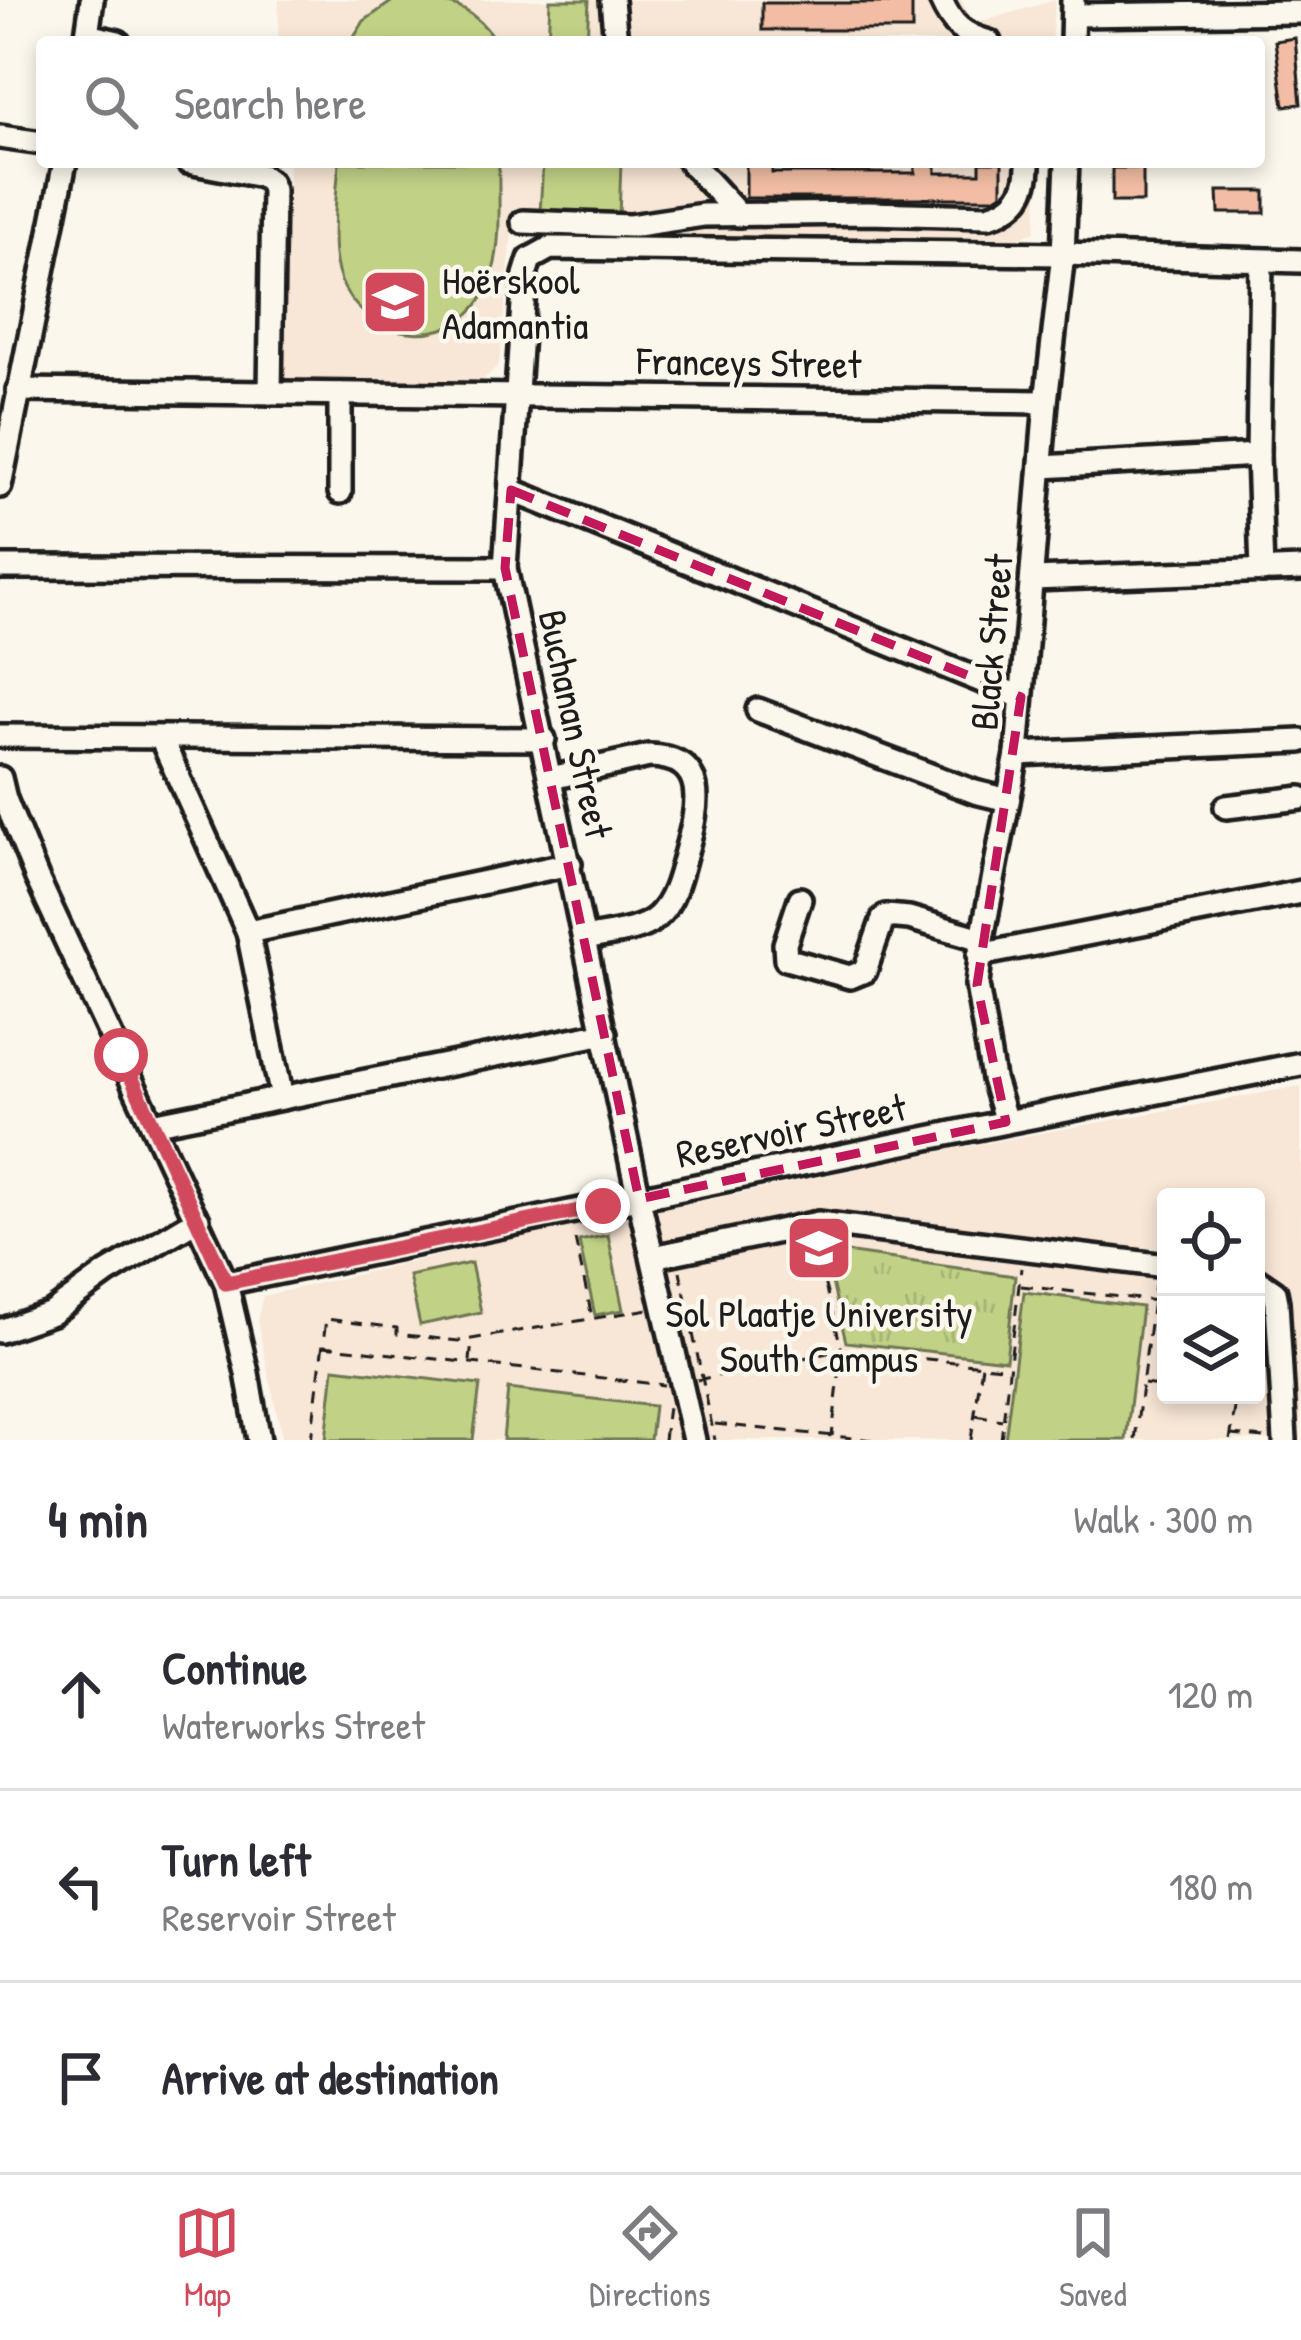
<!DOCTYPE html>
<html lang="en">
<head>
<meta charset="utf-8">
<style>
	:root { --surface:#fff; --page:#f7f7f7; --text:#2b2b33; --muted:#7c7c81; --line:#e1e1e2; --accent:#d1495b }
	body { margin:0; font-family:"Patrick Hand",sans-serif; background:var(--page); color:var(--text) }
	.controls { position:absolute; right:36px; bottom:36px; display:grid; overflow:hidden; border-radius:12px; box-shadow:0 6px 18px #0003 }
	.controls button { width:108px; height:108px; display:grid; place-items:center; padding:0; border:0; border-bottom:3px solid var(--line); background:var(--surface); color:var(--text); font:60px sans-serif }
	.stop { position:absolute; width:36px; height:36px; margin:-27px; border:9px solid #d1495b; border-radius:50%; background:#fff }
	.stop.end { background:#d1495b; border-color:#fff; box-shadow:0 3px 12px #0008 }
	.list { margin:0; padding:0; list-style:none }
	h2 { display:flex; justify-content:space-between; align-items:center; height:156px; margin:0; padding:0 48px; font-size:51px }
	h2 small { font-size:39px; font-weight:400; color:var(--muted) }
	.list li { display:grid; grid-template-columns:78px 1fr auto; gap:36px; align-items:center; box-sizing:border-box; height:192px; padding:0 48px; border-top:3px solid var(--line) }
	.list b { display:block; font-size:45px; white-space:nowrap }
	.list p { margin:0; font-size:39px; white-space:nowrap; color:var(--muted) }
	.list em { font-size:39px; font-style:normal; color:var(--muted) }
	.icon { flex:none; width:66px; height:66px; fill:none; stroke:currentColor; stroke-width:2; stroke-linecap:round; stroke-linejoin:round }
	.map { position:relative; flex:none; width:1301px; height:1440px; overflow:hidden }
	.search { position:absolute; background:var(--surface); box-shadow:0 6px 18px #0003; left:36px; right:36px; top:36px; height:132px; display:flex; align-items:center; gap:30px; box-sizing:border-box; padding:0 42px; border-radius:12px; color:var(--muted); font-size:45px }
	.sheet { height:732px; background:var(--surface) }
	nav { display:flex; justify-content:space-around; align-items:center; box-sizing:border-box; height:168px; border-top:3px solid var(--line); background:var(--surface); font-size:33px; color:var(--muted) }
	nav a { display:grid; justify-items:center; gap:6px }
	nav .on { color:var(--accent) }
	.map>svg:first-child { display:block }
	.built { fill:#f8e6d6; fill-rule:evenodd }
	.grass { fill:#c1d287; stroke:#6e7752; stroke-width:3 }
	.park { fill:url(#park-tufts); stroke:#6e7752; stroke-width:3 }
	.building { fill:#f2bda4; stroke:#1c1c1c; stroke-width:3 }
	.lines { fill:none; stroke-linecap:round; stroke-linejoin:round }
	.minor-casing { stroke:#1c1c1c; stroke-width:30 }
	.path { stroke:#1c1c1c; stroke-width:3; stroke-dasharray:12 9; stroke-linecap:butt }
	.minor { stroke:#fbf7ec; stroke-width:21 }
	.route { stroke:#d1495b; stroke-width:15 }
	.marked { fill:none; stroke:#c2185b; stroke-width:9; stroke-dasharray:24 15; stroke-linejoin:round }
	.labels { text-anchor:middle; stroke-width:9; stroke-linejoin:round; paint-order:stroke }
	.poi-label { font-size:39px; fill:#1c1c1c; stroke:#fbf7ec; text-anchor:start }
	.street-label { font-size:39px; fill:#1c1c1c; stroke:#fbf7ec }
</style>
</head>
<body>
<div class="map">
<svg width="1301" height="1440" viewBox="0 0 1301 1440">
	<defs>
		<pattern id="park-tufts" width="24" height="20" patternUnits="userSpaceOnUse" patternTransform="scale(3)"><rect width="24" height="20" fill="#c1d287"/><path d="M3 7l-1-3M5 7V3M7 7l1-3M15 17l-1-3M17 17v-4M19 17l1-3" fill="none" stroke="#a5b474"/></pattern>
	</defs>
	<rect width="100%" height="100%" fill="#fbf7ec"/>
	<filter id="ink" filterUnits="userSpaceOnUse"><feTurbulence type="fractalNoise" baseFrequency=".00833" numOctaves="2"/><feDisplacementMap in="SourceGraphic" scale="24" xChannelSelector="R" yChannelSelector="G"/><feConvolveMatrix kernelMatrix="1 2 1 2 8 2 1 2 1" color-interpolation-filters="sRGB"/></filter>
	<g filter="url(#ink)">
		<g class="built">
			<path d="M279,0H961L974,24L1055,0L1051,42H278Z"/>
			<path d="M275,162H1041L1035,231L1017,239L512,233L499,365L481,382L283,381L289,165Z"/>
			<path d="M1301,1086V1440H283L257,1321L263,1296L613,1216L714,1199L954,1149ZM1166,1197H1256V1395H1166Z"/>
		</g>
		<g class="grass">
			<path d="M394,0C442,0 470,0 496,42H351L364,21Z"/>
			<path d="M550,0H589L587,42H548Z"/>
			<path d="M339,162H499C498,200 503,245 490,281C465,352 369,348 341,281C328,250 337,196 339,162Z"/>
			<path d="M543,162H621L619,217L540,213Z"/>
			<path d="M608,1235L623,1310L595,1315L579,1241Z"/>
			<path d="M471,1263L481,1312L420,1325L409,1276Z"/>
			<path d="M1024,1292L1142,1307L1126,1440H1005Z"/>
			<path d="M334,1368L480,1385L473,1440H326Z"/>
			<path d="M508,1389L654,1406L650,1440H503Z"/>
		</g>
		<path class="park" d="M824,1249L1015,1276L1006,1360L846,1342Z"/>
		<g class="building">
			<rect x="762" y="3" width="150" height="27"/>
			<path d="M1295,38L1301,104L1284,106L1275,41Z"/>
			<path d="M746,162H772V173H915V162H936V173H980V162H1002V193L994,198H746Z"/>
			<rect x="1112" y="168" width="31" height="34"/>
			<path d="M1218,191H1265V213H1219Z"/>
		</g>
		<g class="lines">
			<g class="minor-casing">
				<g id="minor">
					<path d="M612,0L616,42"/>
					<path d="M941,0C952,25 963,35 989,42"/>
					<path d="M1073,15L1301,12"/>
					<path d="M87,35L118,42"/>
					<path d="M86,42L92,0"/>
					<path d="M1072,42L1073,0"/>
					<path d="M0,137L42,143"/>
					<path d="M188,162L262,176L270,182L273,190L270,393"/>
					<path d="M690,162L739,215"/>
					<path d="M523,222L630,226L703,215L867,213L988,216C1016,209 1029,191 1028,162"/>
					<path d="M1261,261L1258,455L1262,571"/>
					<path d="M18,390L1046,402"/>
					<path d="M1042,467L1258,455"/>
					<path d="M0,486L65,162"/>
					<path d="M511,490L1021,697"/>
					<path d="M340,492V394"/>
					<path d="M0,567L505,568"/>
					<path d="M1033,579L1301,569"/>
					<path d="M758,710L975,792L1008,800"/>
					<path d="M0,736L544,739"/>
					<path d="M161,738L248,932L282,1098"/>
					<path d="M1017,754L1301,741"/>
					<path d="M0,778L5,799L37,878L226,1283L247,1373L259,1440"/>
					<path d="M551,778L649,756C710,757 698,807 687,848C681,870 675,901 657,917C641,932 607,934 585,939"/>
					<path d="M1226,807L1301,798"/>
					<path d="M800,899L785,944L786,959L850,977L865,971L883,919L886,916L909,918L982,939"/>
					<path d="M248,932L570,864"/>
					<path d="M979,955L1301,892"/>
					<path d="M1006,1122L993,1079L977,985L982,939L1017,754L1046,402L1063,254L1067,162"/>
					<path d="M152,1124L605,1033"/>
					<path d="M653,1257L818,1223L1166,1266"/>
					<path d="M1256,1279L1275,1292L1277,1302L1285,1440"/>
					<path d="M226,1283L1006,1122L1301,1064"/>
					<path d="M0,1331L52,1313L107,1273L198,1219"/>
					<path d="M694,1440L639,1199L505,568L525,275L530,259L550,248L1063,254L1301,261"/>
				</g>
			</g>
			<g class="path">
				<path d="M575,1239L592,1317"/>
				<path d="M814,1244L842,1350L832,1436"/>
				<path d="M680,1271L715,1440"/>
				<path d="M1021,1286L1166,1302"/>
				<path d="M323,1346L664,1385"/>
				<path d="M470,1361L472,1341"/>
				<path d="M697,1380L842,1350L1010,1368"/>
				<path d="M1144,1384L1166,1387"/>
				<path d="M1219,1395L1235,1397"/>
				<path d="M976,1415L1002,1420"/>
				<path d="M715,1424L873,1440"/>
				<path d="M1231,1435L1265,1438"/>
				<path d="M311,1440L326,1319L397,1328V1334L459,1341L649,1309"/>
				<path d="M664,1440L668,1406"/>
				<path d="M971,1440L982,1365"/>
				<path d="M1001,1440L1021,1268"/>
				<path d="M1135,1440L1155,1285"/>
				<path d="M1230,1440L1237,1395"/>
			</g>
			<use href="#minor" class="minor"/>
		</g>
	</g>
	<g class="lines" filter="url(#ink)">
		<path class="route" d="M121,1055L226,1283L603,1206"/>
	</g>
	<path class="marked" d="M511,490L1021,697L977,985L1006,1122L639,1199L505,568Z"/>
	<defs>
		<g id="school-square" transform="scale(3.45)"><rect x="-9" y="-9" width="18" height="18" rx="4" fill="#d1495b" stroke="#fbf7ec"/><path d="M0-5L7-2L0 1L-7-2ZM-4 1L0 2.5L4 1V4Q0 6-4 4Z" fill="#fff"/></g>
		<g id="university-square" transform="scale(3.45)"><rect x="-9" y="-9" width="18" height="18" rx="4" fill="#d1495b" stroke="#fbf7ec"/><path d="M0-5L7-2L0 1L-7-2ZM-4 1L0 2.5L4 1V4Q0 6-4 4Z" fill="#fff"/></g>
	</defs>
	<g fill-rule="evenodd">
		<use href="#school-square" x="395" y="302"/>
		<use href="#university-square" x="819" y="1248"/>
	</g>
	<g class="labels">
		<g class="poi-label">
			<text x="442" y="294">Hoërskool<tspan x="442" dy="45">Adamantia</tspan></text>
			<text x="819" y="1327" text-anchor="middle">Sol Plaatje University<tspan x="819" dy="45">South Campus</tspan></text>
		</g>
		<g class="street-label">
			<text transform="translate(749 362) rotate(1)" y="14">Franceys Street</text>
			<text transform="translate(991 642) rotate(-85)" y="14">Black Street</text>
			<text transform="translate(576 724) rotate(78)" y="14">Buchanan Street</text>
			<text transform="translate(791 1130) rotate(-12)" y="14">Reservoir Street</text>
		</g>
	</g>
</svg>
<div class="controls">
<button><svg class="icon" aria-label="locate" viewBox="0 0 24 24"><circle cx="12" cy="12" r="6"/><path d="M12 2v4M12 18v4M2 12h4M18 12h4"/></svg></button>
<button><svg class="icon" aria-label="layers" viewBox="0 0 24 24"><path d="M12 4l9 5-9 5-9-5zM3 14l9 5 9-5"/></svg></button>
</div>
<div class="stop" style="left:121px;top:1055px"></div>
<div class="stop end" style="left:603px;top:1206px"></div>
<div class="search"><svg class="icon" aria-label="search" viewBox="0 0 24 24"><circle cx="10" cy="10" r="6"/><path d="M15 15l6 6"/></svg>Search here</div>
</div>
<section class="sheet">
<h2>4 min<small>Walk · 300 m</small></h2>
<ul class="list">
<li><svg class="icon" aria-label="ahead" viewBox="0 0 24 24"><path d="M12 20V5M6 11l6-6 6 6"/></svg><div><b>Continue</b><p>Waterworks Street</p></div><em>120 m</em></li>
<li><svg class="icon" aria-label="left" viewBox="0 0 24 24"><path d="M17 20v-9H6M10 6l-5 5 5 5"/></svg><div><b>Turn left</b><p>Reservoir Street</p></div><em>180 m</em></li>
<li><svg class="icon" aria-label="arrive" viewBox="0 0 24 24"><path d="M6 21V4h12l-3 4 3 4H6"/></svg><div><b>Arrive at destination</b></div></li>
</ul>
</section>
<nav>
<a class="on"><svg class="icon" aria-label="map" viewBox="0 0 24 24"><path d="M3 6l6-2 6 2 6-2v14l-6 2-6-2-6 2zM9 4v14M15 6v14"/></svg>Map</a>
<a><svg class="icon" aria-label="directions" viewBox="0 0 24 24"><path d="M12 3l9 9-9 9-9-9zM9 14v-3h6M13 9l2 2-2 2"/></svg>Directions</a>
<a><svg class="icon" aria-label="saved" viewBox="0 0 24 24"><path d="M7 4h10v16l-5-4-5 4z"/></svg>Saved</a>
</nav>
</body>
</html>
